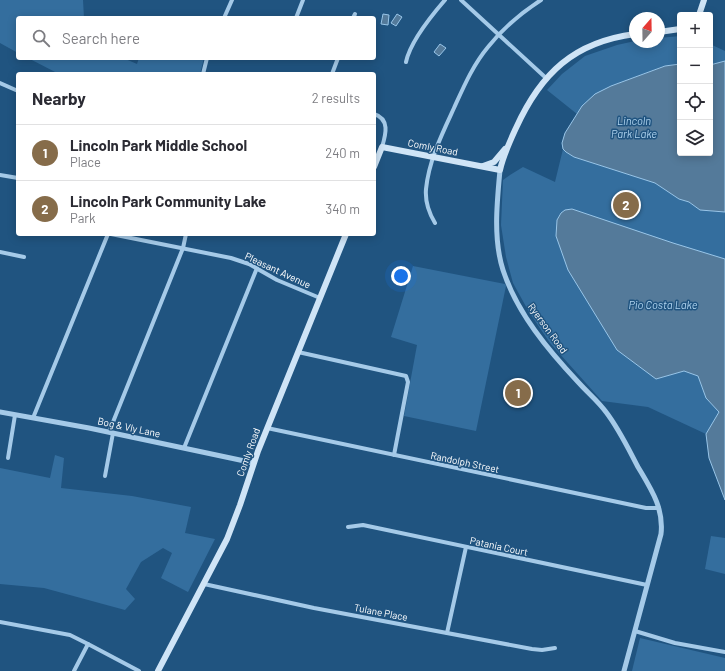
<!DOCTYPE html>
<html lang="en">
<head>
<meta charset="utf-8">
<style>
	:root { --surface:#fff; --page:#f7f7f7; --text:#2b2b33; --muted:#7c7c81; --line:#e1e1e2; --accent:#866c4a }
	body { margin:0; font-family:Barlow,sans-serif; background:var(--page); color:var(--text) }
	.controls { position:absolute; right:12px; top:12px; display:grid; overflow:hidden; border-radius:4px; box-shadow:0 2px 10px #0003 }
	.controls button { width:36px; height:36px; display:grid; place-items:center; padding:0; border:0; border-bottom:1px solid var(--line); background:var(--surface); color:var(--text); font:20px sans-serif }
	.compass { position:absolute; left:629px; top:12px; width:36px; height:36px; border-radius:50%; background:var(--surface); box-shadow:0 2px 10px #0003; rotate:20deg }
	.you { position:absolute; left:401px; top:276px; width:14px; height:14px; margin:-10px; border:3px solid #fff; border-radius:50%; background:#1a73e8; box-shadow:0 0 0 6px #1a73e833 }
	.badge { display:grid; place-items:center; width:26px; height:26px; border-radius:50%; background:var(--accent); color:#fff; font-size:13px; font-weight:700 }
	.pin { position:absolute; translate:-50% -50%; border:2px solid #fff; box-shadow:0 1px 4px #0006 }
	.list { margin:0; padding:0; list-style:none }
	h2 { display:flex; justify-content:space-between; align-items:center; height:52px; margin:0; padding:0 16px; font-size:17px }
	h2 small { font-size:13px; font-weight:400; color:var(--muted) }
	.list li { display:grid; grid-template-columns:26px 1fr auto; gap:12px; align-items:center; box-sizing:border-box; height:56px; padding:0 16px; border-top:1px solid var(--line) }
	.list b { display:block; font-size:15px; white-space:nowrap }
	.list p { margin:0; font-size:13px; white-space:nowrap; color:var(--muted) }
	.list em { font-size:13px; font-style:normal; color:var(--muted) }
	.icon { flex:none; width:22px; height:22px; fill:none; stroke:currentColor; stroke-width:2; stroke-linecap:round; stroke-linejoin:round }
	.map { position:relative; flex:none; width:725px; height:671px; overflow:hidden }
	.search { position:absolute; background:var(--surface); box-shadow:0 2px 10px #0003; left:16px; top:16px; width:360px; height:44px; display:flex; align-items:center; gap:10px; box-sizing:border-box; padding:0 14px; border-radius:4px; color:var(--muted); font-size:15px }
	.panel { position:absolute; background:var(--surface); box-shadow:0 2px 10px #0003; left:16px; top:72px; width:360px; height:164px; border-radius:4px }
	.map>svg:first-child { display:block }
	.green { fill:#346e9e }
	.water { fill:#547a9a; stroke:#99c6e9 }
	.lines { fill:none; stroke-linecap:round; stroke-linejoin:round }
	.minor { stroke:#a5cae8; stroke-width:4 }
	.tertiary { stroke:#a5cae8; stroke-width:5 }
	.secondary { stroke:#cfe4f6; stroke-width:6 }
	.labels { text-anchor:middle; stroke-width:3; stroke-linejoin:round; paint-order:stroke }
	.street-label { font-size:10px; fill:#fff; stroke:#205480 }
	.water-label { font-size:11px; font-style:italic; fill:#b0d4ef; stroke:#205480 }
</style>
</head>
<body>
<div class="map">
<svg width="725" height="671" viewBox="0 0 725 671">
	<rect width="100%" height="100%" fill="#205480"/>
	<g class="green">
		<path d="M0,0H83L84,18H18V53L0,43Z"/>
		<path d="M680,36V64L664,66L611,86L582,106L577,114L547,90L562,74L585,56L617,45L635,41L659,42V38Z"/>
		<path d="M710,44L725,51V61L710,65Z"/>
		<path d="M28,58H123L137,64L139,58H204L200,74H59Z"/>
		<path d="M563,149L566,152L574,157L655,183L679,199L689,202L700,210L725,212V259L561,212L557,220L556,236L656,379L684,371L698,376L706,398L719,412L706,434L648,407L602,401L550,343L529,312L513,283L506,257L501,225L503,180L510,175L523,167L555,182Z"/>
		<path d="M413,266L505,284L506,286L476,431L404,416L417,345L391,337Z"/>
		<path d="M55,455L64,458L61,488L132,496L191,507L185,533L215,539L188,592L161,578L172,553L163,548L141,562L126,589L135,599L125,610L44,588L0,584V468L50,478Z"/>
		<path d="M711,536L725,538V574L705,569Z"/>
		<path d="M640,638L725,658V671H632Z"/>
	</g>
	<g class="water">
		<path d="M383,14L389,15L388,25L381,24Z"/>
		<path d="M397,14L402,17L396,26L391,23Z"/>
		<path d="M440,44L446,48L439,56L434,52Z"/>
		<path d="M725,61V212L700,210L689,202L679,199L655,183L574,157L566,152L563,149L562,143L565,133L582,106L595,94L611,86L665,66L680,64V153H710V65Z"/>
		<path d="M572,209L673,243L725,259V500L709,458L706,434L719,412L706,398L698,376L684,371L656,379L617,350L568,270L556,236L557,220L561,213L565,210Z"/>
	</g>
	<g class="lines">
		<g class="minor">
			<path d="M461,0L546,78"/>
			<path d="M224,18L232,0"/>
			<path d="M296,18L303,0"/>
			<path d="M353,18L355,14"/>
			<path d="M406,62C410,43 432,15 445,0"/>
			<path d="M203,74L207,58"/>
			<path d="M332,74L338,58"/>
			<path d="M0,83L18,91"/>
			<path d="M374,114C390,119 386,134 382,147"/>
			<path d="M0,175L18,178"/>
			<path d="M435,223C429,213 425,201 426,189C429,160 442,134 454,108C464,86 473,65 488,47C503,28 521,13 541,0"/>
			<path d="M111,234L231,258L249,264L277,280L320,298"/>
			<path d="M0,252L24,257"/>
			<path d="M298,352L406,376L408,382L394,455"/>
			<path d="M33,418L108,234"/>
			<path d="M267,428L646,508H659"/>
			<path d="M109,432L183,248L186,234"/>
			<path d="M184,448L257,268"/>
			<path d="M8,458L15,415"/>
			<path d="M105,476L113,433"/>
			<path d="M348,527L363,525L647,585"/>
			<path d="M204,584L314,608L532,649L542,650L555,648"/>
			<path d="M0,622L70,635L88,644L139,671"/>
			<path d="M635,631L675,643L725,652"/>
			<path d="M447,633L466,547"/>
			<path d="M74,671L88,644"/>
		</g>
		<g class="tertiary">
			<path d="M500,170C497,202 493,239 503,270C517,313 548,350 579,383C588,393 598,401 606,412C619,429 628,448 638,467C651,489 664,508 661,534L624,671"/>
			<path d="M0,412L89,428L254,463"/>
		</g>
		<g class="secondary">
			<path d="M699,15L704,0"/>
			<path d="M659,32L680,29"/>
			<path d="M483,166L494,162L505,149"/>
			<path d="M374,167L382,147L500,170C503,156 510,141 516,128C541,73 574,42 635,34"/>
			<path d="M158,671L227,539L240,505L258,451L346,234"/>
		</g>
	</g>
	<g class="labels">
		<g class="street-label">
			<text transform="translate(433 147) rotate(11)" y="4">Comly Road</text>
			<text transform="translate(278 270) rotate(25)" y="4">Pleasant Avenue</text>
			<text transform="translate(548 328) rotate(54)" y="4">Ryerson Road</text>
			<text transform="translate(129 427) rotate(12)" y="4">Bog &amp; Vly Lane</text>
			<text transform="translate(248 452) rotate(-70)" y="4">Comly Road</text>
			<text transform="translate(465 462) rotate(12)" y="4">Randolph Street</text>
			<text transform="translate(499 546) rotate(12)" y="4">Patania Court</text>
			<text transform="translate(381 612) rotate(11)" y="4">Tulane Place</text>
		</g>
		<g class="water-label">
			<text x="634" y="125">Lincoln<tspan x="634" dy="13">Park Lake</tspan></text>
			<text x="663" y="309">Pio Costa Lake</text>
		</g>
	</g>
</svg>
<div class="controls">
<button>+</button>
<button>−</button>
<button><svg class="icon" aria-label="locate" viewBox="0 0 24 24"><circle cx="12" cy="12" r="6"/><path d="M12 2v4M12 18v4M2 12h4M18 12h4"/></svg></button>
<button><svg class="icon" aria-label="layers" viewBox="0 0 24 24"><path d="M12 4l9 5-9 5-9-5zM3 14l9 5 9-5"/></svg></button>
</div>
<svg class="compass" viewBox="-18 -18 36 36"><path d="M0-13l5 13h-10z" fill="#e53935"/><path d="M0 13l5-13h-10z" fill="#7c7c81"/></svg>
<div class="you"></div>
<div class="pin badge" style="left:518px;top:393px">1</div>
<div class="pin badge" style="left:626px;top:205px">2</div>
<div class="search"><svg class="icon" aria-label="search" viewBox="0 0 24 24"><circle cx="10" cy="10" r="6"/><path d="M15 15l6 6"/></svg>Search here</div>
<section class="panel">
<h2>Nearby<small>2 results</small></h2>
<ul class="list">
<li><span class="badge">1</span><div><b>Lincoln Park Middle School</b><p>Place</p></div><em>240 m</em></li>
<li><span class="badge">2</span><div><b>Lincoln Park Community Lake</b><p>Park</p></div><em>340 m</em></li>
</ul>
</section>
</div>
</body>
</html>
